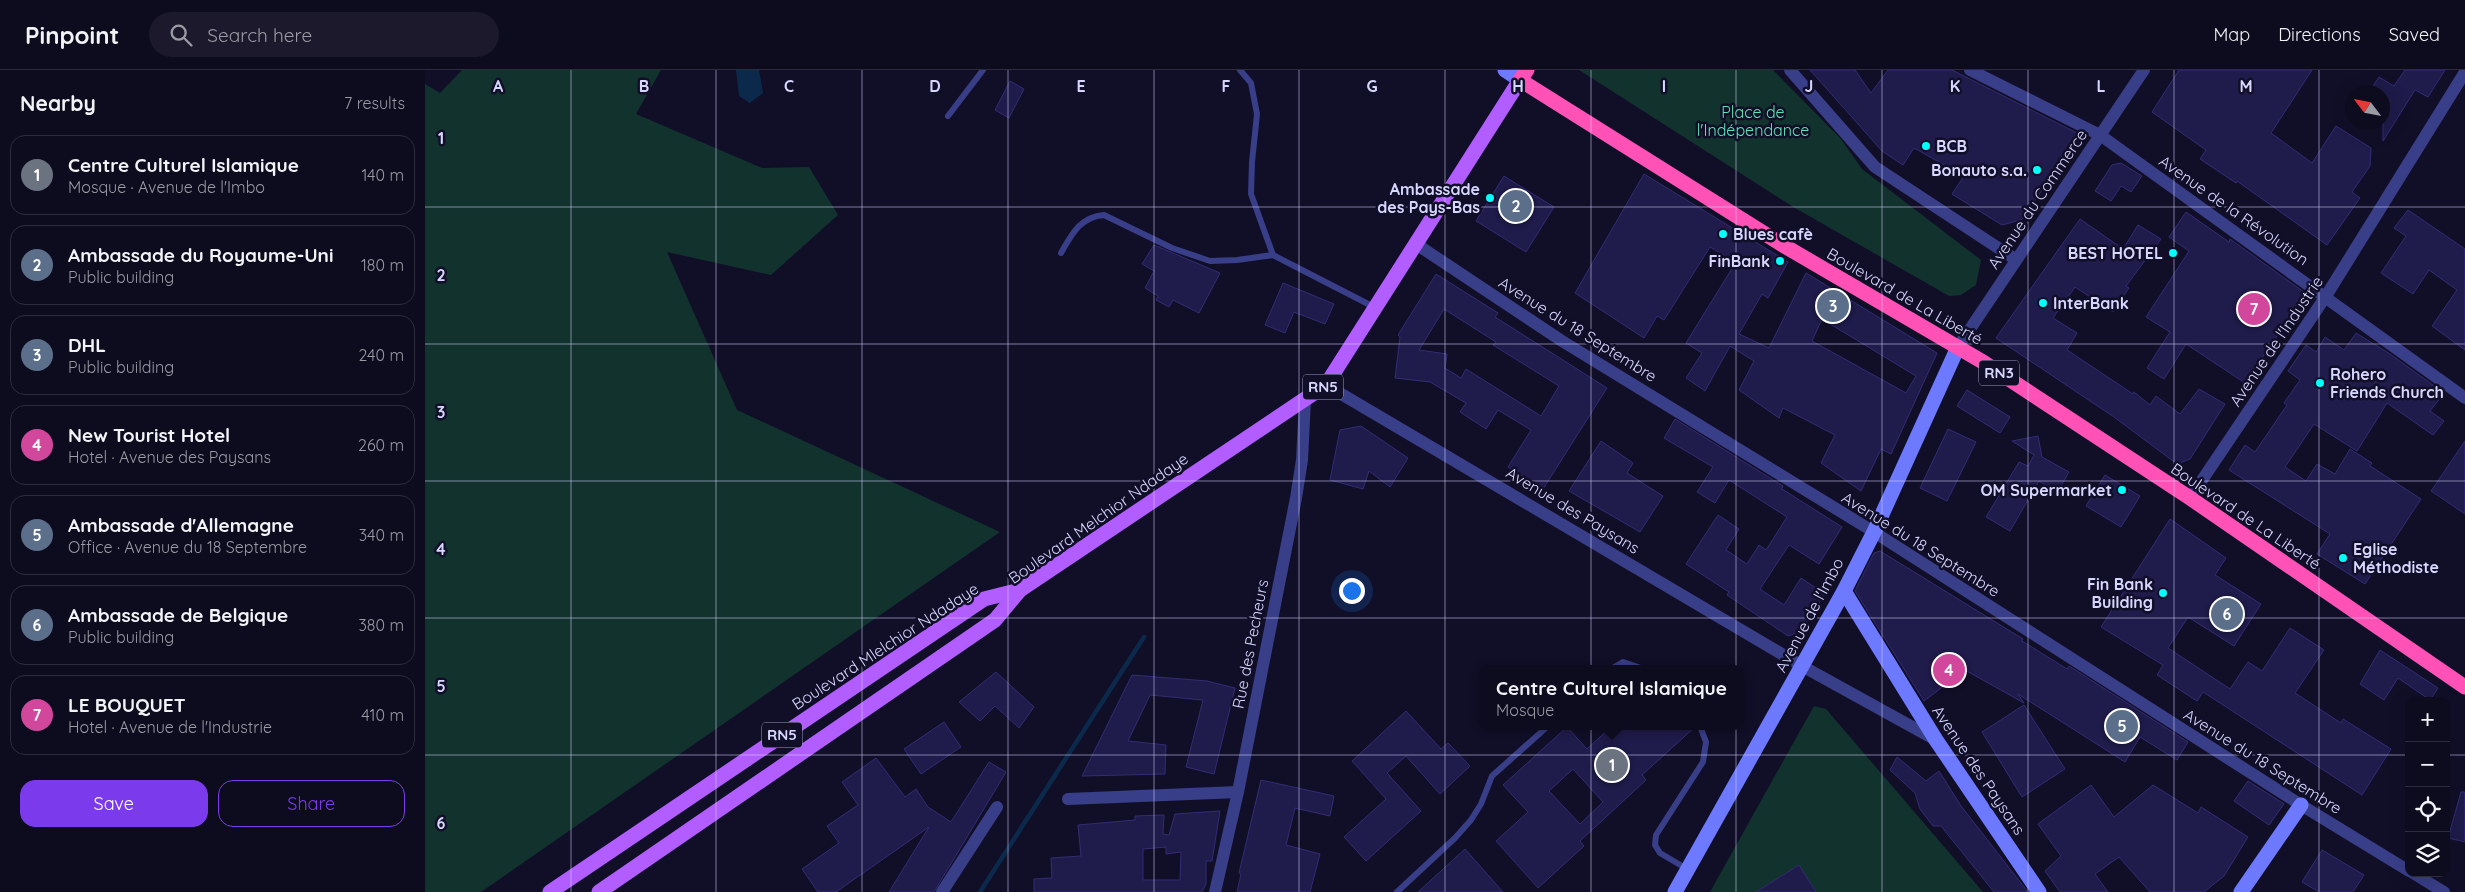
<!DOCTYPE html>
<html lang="en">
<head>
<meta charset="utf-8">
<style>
	:root { --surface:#0d0b1e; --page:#1b192b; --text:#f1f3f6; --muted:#9a9ba4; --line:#2d2b3c; --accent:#7c3aed }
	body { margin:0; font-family:Quicksand,sans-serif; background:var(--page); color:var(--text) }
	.controls { position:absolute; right:15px; bottom:15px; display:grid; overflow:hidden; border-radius:10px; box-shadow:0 5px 20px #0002 }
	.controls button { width:45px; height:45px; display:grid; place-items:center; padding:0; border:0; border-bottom:1px solid var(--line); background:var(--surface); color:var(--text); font:25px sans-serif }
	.compass { position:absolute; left:1920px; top:15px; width:45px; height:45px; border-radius:50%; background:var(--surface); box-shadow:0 5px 20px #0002; rotate:302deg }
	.you { position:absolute; left:926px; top:520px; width:18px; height:18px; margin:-12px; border:4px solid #fff; border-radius:50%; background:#1a73e8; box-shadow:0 0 0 8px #1a73e833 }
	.badge { display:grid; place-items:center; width:32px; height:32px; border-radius:50%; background:var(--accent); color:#fff; font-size:16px; font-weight:700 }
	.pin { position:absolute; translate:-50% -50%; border:2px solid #fff; box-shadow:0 1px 5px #0006 }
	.popup { position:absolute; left:1054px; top:595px; width:265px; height:65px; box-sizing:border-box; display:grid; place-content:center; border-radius:10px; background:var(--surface); filter:drop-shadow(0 1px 4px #0005); font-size:16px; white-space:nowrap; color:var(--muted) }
	.popup b { font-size:19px; color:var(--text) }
	.popup::after { content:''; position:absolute; left:50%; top:100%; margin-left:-10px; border:10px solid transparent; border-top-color:var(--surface) }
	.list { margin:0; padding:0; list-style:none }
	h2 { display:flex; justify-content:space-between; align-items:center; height:65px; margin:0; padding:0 20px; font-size:21px }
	h2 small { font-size:16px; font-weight:400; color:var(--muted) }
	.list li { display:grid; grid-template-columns:32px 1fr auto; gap:15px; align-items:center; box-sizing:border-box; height:80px; margin:0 10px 10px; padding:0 10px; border:1px solid var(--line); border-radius:15px }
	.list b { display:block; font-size:19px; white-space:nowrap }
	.list p { margin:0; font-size:16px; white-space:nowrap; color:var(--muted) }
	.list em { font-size:16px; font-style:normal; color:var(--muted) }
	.actions { display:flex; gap:10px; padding:15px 20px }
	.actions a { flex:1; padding:11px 0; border:1px solid var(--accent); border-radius:15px; text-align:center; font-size:18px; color:var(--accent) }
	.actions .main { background:var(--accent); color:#fff }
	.icon { flex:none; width:28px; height:28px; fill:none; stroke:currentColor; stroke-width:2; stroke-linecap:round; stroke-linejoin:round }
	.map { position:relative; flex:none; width:2040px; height:822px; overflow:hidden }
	header { display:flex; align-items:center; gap:30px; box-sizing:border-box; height:70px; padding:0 25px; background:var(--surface); border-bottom:1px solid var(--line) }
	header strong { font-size:24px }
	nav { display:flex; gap:28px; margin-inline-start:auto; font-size:18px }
	.search { width:350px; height:45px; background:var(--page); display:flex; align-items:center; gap:12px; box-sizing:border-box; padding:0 18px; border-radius:28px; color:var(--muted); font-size:19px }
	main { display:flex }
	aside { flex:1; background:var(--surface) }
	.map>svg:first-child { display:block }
	.green { fill:#12322e }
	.water { fill:#0b294b }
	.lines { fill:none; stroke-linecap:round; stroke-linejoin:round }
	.stream { stroke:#0b294b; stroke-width:4.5 }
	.building { fill:#1f1b4a; stroke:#332c76; fill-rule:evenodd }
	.lane { stroke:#393e88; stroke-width:6 }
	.street { stroke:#393e88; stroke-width:12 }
	.secondary { stroke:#6d79ff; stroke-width:15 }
	.primary { stroke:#b25dff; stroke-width:15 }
	.highway { stroke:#ff51b6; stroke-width:15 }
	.grid { fill:none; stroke:#d7d6ff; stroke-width:1; stroke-opacity:0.55 }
	.poi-dot { fill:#02fffe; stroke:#110f28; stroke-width:2 }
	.labels { text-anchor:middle; stroke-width:5; stroke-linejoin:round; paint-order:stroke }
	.shield { fill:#110f28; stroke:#9c9abe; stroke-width:1 }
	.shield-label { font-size:15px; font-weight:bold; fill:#d7d6ff }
	.park-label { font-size:16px; fill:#5ee3b4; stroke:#110f28 }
	.poi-label { font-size:16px; font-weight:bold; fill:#d7d6ff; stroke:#110f28; text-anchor:end }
	.street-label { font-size:16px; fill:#d7d6ff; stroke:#110f28 }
	.grid-label { font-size:16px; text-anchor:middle; font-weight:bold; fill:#d7d6ff; stroke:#110f28; stroke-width:5; stroke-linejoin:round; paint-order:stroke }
</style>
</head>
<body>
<header>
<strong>Pinpoint</strong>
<div class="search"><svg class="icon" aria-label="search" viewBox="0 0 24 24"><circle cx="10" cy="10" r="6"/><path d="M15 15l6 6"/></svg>Search here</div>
<nav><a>Map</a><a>Directions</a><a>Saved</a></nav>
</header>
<main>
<aside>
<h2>Nearby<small>7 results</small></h2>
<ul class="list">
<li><span class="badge" style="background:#6b7280">1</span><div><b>Centre Culturel Islamique</b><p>Mosque · Avenue de l'Imbo</p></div><em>140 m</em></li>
<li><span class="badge" style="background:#5c6f8a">2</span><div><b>Ambassade du Royaume-Uni</b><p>Public building</p></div><em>180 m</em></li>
<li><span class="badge" style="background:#5c6f8a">3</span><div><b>DHL</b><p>Public building</p></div><em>240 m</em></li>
<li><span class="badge" style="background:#d1479c">4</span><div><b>New Tourist Hotel</b><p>Hotel · Avenue des Paysans</p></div><em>260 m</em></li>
<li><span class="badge" style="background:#5c6f8a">5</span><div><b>Ambassade d'Allemagne</b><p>Office · Avenue du 18 Septembre</p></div><em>340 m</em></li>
<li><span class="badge" style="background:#5c6f8a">6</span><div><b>Ambassade de Belgique</b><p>Public building</p></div><em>380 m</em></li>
<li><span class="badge" style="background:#d1479c">7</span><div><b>LE BOUQUET</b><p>Hotel · Avenue de l'Industrie</p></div><em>410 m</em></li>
</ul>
<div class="actions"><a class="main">Save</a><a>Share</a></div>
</aside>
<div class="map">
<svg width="2040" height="822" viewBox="0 0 2040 822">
	<rect width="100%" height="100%" fill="#110f28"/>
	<g class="green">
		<path d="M37,0H236L211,44L337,98L384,97L413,145L346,205L242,182L312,340L575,462L56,822H0V14L15,23Z"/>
		<path d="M1154,0H1348L1416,69L1437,99L1556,190L1551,215L1536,225L1524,226L1370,138Z"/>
		<path d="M1389,636L1401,639L1558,822H1285Z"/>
	</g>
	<path class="water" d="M311,0H334L338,23L325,33L314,26Z"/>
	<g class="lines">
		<path class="stream" d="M555,822L719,567"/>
	</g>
	<g class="building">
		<path d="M1385,0H1430L1446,23L1463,0H1527L1654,64L1599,147L1596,150L1577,155L1527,124L1539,106L1489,78L1478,95L1457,81Z"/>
		<path d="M1754,0H1887L1846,63L1887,93L1911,56L1946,78L1945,96L1927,122L1935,128L1902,175L1812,111L1811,113L1775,89L1781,80L1727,42Z"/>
		<path d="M1980,0H2020L2003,27L1990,20L1958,71V22H1944L1954,7L1969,16Z"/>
		<path d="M585,11L599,19L584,48L570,40Z"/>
		<path d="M1696,93L1717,106L1706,122L1696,116L1686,131L1670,121L1687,95Z"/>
		<path d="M1219,104L1363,192L1343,228L1337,224L1314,264L1344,278L1381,203L1512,283L1466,384L1456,379L1436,421L1396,393L1410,365L1358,338L1354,348L1314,320L1329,291L1305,276L1280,321L1261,308L1277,283L1261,273L1311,192L1285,177L1239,250L1232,246L1219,268L1150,223ZM1397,249L1491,306L1481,323L1387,271Z"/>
		<path d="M1079,106L1129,137L1101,182L1051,151Z"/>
		<path d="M1983,140L2040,179V280L2007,256L2032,220L2004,200L1988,224L1956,203L1981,166L1969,158Z"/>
		<path d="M1761,142L1804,172L1805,169L1883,225L1862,256L1860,254L1820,313L1761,274L1739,309L1722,298L1745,262L1721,247L1764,181L1744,167Z"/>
		<path d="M1655,149L1698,179L1713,155L1736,169L1701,216L1704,218L1688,242L1650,217L1628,248L1652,263L1642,280L1708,324L1709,322L1725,335L1731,326L1755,344L1774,319L1800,334L1765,389L1752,394L1689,347L1571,268Z"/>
		<path d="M729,175L795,203L774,243L748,230L744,237L731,230L733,226L720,218L729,201L717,194Z"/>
		<path d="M1011,204L1073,243L1070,247L1182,318L1118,419L1083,397L1106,360L1073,340L1061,359L1035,342L1041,333L1005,312L970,308L975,267L973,265ZM1019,239L1071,272L1068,275L1134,316L1116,346L1041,299L1036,308L1020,298L1022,284L994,280Z"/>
		<path d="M858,213L909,234L900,254L869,242L860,263L840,255Z"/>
		<path d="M1931,263L1965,284L2019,323L2005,341L2019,351L2008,365L1962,333L1932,381L1889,354L1860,397L1881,411L1892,394L1910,404L1925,379L1947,393L1945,396L1996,429L1940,514L1892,484L1905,464L1804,400L1820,375L1830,382L1862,335L1859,333L1875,310L1863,301L1881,275L1891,282L1900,267L1919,280Z"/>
		<path d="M1542,320L1585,347L1575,363L1532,336Z"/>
		<path d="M1250,349L1358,416L1357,419L1417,457L1394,494L1364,475L1335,519L1359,535L1376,508L1400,524L1375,562L1363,566L1302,525L1304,522L1261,494L1293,445L1314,459L1301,480L1322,494L1334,475L1341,480L1362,447L1304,410L1290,433L1272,422L1288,397L1239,368Z"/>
		<path d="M936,356L983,388L965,417L944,401L938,419L905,410L915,360Z"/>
		<path d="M1523,359L1551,372L1522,431L1495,418Z"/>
		<path d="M1613,366L1617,387L1644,402L1632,423L1614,411L1585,461L1561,447L1594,392L1603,396L1609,385L1587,371Z"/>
		<path d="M1176,371L1208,393L1202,403L1238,426L1215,462L1144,421Z"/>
		<path d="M2040,371V444L2006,421Z"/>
		<path d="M1680,405L1715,426L1696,457L1661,436Z"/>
		<path d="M1745,449L1801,488L1790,505L1836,534L1809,576L1763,547L1743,578L1805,619L1823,592L1837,601L1865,558L1899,580L1870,623L1916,653L1918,649L1966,679L1937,725L1778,622L1772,631L1732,605L1738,595L1676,557Z"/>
		<path d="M1455,481L1598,569L1597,571L1642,599L1644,596L1763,672L1752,690L1715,667L1700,692L1593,624L1599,633L1540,600L1499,631L1430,521L1449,483Z"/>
		<path d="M1955,580L2013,618L2005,630L1973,608L1959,630L1935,614Z"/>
		<path d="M571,602L609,637L594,658L570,636L555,651L534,632Z"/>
		<path d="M707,605L782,611L810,618L789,704L761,697L778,630L725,625L703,671L741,675L740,704L657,706Z"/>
		<path d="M1599,635L1640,699L1597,727L1557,662Z"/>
		<path d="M981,641L1016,679L1023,673L1045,696L1015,724L981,686L962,703L996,741L941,791L919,767L961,729L927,691Z"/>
		<path d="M519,652L536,677L496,704L479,679Z"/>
		<path d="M1187,656L1270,657L1217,705L1221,710L1155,771L1159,776L1113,818L1071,771L1103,742L1078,715L1142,657L1162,679ZM1148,699L1178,732L1155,754L1124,721Z"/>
		<path d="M1472,687L1501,711L1514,701L1536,736L1603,822H1569L1516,756H1508L1495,739L1490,723L1465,700Z"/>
		<path d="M451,688L480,727L491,719L503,737L526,752L564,692L581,702L509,822H464L504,757L411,822H393L377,799L414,773L402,756L433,735L417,712Z"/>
		<path d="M836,710L909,726L905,746L870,738L861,775L895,784L885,822H812L816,804L814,803Z"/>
		<path d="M1823,711L1859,734L1844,755L1809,731Z"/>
		<path d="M1666,715L1689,747L1728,715L1773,743L1776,737L1823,767L1799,806L1779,822H1725L1694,787L1670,804L1683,822H1635L1620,801L1636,786L1613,754Z"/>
		<path d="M2036,722H2040V772L2023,768Z"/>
		<path d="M795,741L787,791H781V814L777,822H609V809L627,808L626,788L656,786L653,755L710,750V746L739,745L738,764L744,765L750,744ZM741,777V784L756,782L755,810H718V779Z"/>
		<path d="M1040,779L1078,822H993Z"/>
		<path d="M1897,780L1939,805L1928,822H1894L1877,812Z"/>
		<path d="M1374,795L1391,822H1331Z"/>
	</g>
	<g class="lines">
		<g class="lane">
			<path d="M815,0L826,13L832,44L827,92L826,124L848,185"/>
			<path d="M523,46L558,0"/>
			<path d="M636,183C647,164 655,147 679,145L747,178L785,191L812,190L848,185L949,237"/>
			<path d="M1186,599L1198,592L1219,599"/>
			<path d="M1262,799L1235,783L1230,775L1231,765L1278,692L1281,672L1275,656"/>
			<path d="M972,822L1030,768L1046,750L1056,734L1067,706L1123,656"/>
		</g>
		<g class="street">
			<path d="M1365,0L1450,97L1590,189"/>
			<path d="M1545,0L1675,65L2040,328"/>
			<path d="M991,174L1137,271L1449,462L1876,735L1984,801"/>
			<path d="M1533,277L1719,0"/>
			<path d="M901,315L1377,596L1511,670"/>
			<path d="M1765,428L1901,226L2040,2"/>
			<path d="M643,729L813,722"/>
			<path d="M1988,803L2019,822"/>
			<path d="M517,822L572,737"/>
			<path d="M790,822L813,722L871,428L877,390L880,330"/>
		</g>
		<g class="secondary">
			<path d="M1080,0L1095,10"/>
			<path d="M1419,521L1511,670L1614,822"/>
			<path d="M1250,822L1419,521L1449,462L1533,277"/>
			<path d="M1816,822L1876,735"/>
		</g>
		<g class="primary">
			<path d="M125,822L559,529L595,520"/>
			<path d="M174,822L570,550L595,520L901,315L1095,10"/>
		</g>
		<path class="highway" d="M1102,0L1095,10L1356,174L1558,292L1765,428L2040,617"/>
	</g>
	<path class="grid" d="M146,0V822M291,0V822M437,0V822M583,0V822M729,0V822M874,0V822M1020,0V822M1166,0V822M1311,0V822M1457,0V822M1603,0V822M1749,0V822M1894,0V822M0,137H2040M0,274H2040M0,411H2040M0,548H2040M0,685H1984M2021,685H2040"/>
	<g class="poi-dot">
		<circle cx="1501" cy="76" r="5"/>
		<circle cx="1612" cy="100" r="5"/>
		<circle cx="1065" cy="128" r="5"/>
		<circle cx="1298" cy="164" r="5"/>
		<circle cx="1748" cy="183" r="5"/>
		<circle cx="1355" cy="191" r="5"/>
		<circle cx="1618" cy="233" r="5"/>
		<circle cx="1895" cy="313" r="5"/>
		<circle cx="1697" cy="420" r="5"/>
		<circle cx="1918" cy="488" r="5"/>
		<circle cx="1738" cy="523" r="5"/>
	</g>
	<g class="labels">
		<g class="shield">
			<rect x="1554" y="290.5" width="40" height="25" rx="4"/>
			<rect x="878" y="304.5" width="40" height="25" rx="4"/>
			<rect x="337" y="652.5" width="40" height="25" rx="4"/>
		</g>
		<g class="shield-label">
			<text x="1574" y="308">RN3</text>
			<text x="898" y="322">RN5</text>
			<text x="357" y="670">RN5</text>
		</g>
		<g class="park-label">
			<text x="1328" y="48">Place de<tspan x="1328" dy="18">l'Indépendance</tspan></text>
		</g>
		<g class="poi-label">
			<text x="1511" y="82" text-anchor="start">BCB</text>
			<text x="1602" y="106">Bonauto s.a.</text>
			<text x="1055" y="125">Ambassade<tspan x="1055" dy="18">des Pays-Bas</tspan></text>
			<text x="1308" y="170" text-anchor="start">Blues cafè</text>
			<text x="1738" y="189">BEST HOTEL</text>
			<text x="1345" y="197">FinBank</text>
			<text x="1628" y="239" text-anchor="start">InterBank</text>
			<text x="1905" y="310" text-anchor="start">Rohero<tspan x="1905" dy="18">Friends Church</tspan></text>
			<text x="1687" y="426">OM Supermarket</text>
			<text x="1928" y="485" text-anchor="start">Eglise<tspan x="1928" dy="18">Méthodiste</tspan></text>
			<text x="1728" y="520">Fin Bank<tspan x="1728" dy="18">Building</tspan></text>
		</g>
		<g class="street-label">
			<text transform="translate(1612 129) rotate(-56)" y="6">Avenue du Commerce</text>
			<text transform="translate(1809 140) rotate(35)" y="6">Avenue de la Révolution</text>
			<text transform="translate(1480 226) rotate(30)" y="6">Boulevard de La Liberté</text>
			<text transform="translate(1153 259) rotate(32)" y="6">Avenue du 18 Septembre</text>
			<text transform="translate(1851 271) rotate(-56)" y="6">Avenue de l'Industrie</text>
			<text transform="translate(1148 440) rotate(31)" y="6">Avenue des Paysans</text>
			<text transform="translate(1821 446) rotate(34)" y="6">Boulevard de La Liberté</text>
			<text transform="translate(673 448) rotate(-35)" y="6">Boulevard Melchior Ndadaye</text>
			<text transform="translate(1496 474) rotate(32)" y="6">Avenue du 18 Septembre</text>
			<text transform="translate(1384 545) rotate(-62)" y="6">Avenue de l'Imbo</text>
			<text transform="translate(825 574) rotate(-79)" y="6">Rue des Pecheurs</text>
			<text transform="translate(460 576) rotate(-33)" y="6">Boulevard Mlelchior Ndadaye</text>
			<text transform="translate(1838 691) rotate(32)" y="6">Avenue du 18 Septembre</text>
			<text transform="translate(1554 700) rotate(56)" y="6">Avenue des Paysans</text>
		</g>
	</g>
	<g class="grid-label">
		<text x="73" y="22">A</text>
		<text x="219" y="22">B</text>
		<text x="364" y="22">C</text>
		<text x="510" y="22">D</text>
		<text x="656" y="22">E</text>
		<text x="801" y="22">F</text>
		<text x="947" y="22">G</text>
		<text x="1093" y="22">H</text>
		<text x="1239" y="22">I</text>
		<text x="1384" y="22">J</text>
		<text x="1530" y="22">K</text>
		<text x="1676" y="22">L</text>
		<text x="1821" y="22">M</text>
		<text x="16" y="74">1</text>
		<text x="16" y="211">2</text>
		<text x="16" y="348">3</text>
		<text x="16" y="485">4</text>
		<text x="16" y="622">5</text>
		<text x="16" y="759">6</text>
	</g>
</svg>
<div class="controls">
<button>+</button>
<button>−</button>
<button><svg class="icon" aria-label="locate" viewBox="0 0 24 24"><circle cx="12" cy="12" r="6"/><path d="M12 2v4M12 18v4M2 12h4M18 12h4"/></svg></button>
<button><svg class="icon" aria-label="layers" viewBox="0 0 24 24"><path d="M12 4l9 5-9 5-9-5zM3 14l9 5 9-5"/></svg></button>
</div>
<svg class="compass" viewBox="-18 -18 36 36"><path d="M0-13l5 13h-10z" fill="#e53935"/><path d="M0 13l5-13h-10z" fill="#9a9ba4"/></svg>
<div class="you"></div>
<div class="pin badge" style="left:1187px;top:695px;background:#6b7280">1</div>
<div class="popup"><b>Centre Culturel Islamique</b>Mosque</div>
<div class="pin badge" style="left:1091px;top:136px;background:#5c6f8a">2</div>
<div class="pin badge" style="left:1408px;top:236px;background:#5c6f8a">3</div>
<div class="pin badge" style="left:1524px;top:600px;background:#d1479c">4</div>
<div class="pin badge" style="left:1697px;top:656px;background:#5c6f8a">5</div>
<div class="pin badge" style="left:1802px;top:544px;background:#5c6f8a">6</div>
<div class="pin badge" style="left:1829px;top:239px;background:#d1479c">7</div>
</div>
</main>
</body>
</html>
